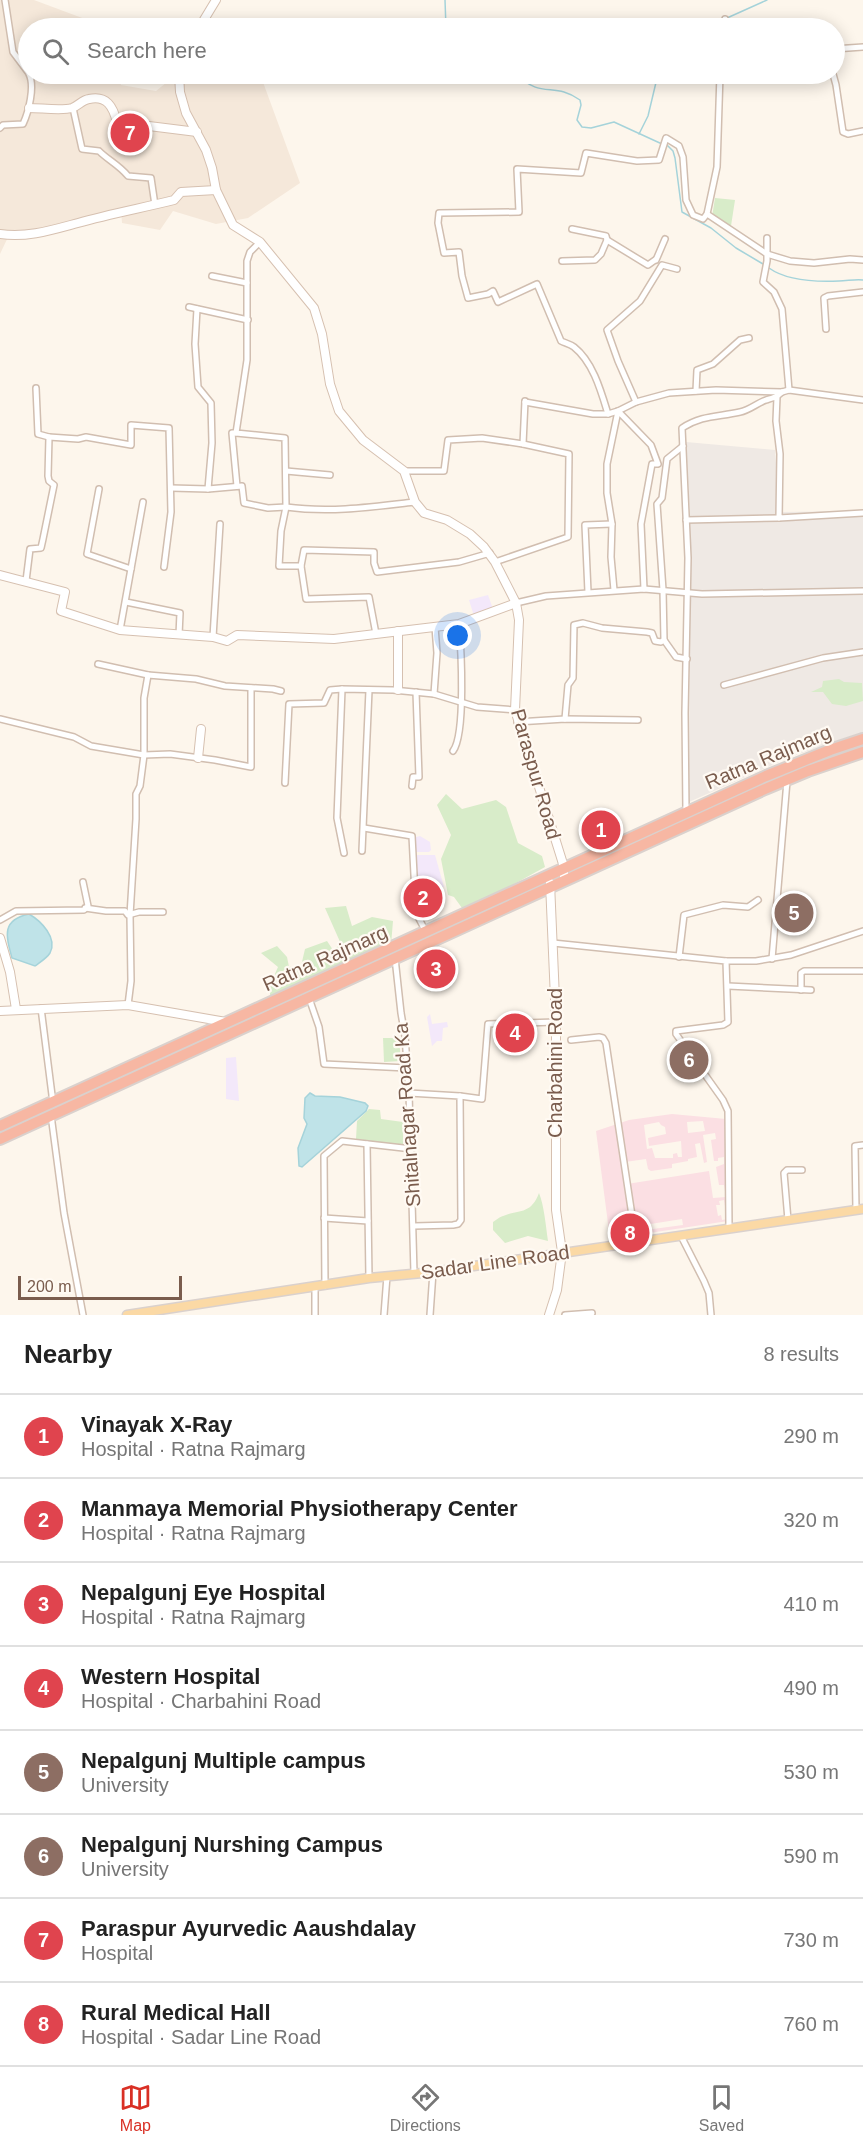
<!DOCTYPE html>
<html lang="en">
<head>
<meta charset="utf-8">
<style>
	:root { --surface:#fff; --page:#f2f2f2; --text:#222; --muted:#767676; --line:#e0e0e0; --accent:#d93025 }
	body { margin:0; font-family:Helvetica,sans-serif; background:var(--page); color:var(--text) }
	.scale { position:absolute; left:18px; bottom:15px; width:164px; box-sizing:border-box; padding-left:6px; border:3px solid #7a5c4d; border-top:0; font-size:16px; line-height:21px; white-space:nowrap; color:#7a5c4d; -webkit-text-stroke:4px #fffaf3; paint-order:stroke }
	.you { position:absolute; left:458px; top:636px; width:21px; height:21px; margin:-15px; border:4px solid #fff; border-radius:50%; background:#1a73e8; box-shadow:0 0 0 9px #1a73e833 }
	.badge { display:grid; place-items:center; width:39px; height:39px; border-radius:50%; background:var(--accent); color:#fff; font-size:20px; font-weight:700 }
	.pin { position:absolute; translate:-50% -50%; border:3px solid #fff; box-shadow:0 2px 6px #0006 }
	.list { margin:0; padding:0; list-style:none }
	h2 { display:flex; justify-content:space-between; align-items:center; height:78px; margin:0; padding:0 24px; font-size:26px }
	h2 small { font-size:20px; font-weight:400; color:var(--muted) }
	.list li { display:grid; grid-template-columns:39px 1fr auto; gap:18px; align-items:center; box-sizing:border-box; height:84px; padding:0 24px; border-top:2px solid var(--line) }
	.list b { display:block; font-size:22px; white-space:nowrap }
	.list p { margin:0; font-size:20px; white-space:nowrap; color:var(--muted) }
	.list em { font-size:20px; font-style:normal; color:var(--muted) }
	.icon { flex:none; width:33px; height:33px; fill:none; stroke:currentColor; stroke-width:2; stroke-linecap:round; stroke-linejoin:round }
	.map { position:relative; flex:none; width:863px; height:1315px; overflow:hidden }
	.search { position:absolute; background:var(--surface); box-shadow:0 3px 15px #0003; left:18px; right:18px; top:18px; height:66px; display:flex; align-items:center; gap:15px; box-sizing:border-box; padding:0 21px; border-radius:33px; color:var(--muted); font-size:22px }
	.sheet { height:750px; background:var(--surface) }
	nav { display:flex; justify-content:space-around; align-items:center; box-sizing:border-box; height:84px; border-top:2px solid var(--line); background:var(--surface); font-size:16px; color:var(--muted) }
	nav a { display:grid; justify-items:center; gap:3px }
	nav .on { color:var(--accent) }
	.map>svg:first-child { display:block }
	.residential { fill:#f5e8da }
	.industrial { fill:#efe9e4 }
	.education { fill:#f3e8fa }
	.medical { fill:#fbdfe3; fill-rule:evenodd }
	.green { fill:#d8ecc9 }
	.water { fill:#bfe3e8; stroke:#a5d3da; stroke-width:1.5 }
	.lines { fill:none; stroke-linecap:round; stroke-linejoin:round }
	.stream { stroke:#a5d3da; stroke-width:1.5 }
	.street-casing { stroke:#d1beb0; stroke-width:8 }
	.secondary-casing { stroke:#d6c0b0; stroke-width:10 }
	.primary-casing { stroke:#dad1cd; stroke-width:11 }
	.highway-casing { stroke:#dad1cd; stroke-width:14 }
	.street { stroke:#fff; stroke-width:5 }
	.secondary { stroke:#fff; stroke-width:8 }
	.primary { stroke:#fbd9a5; stroke-width:8 }
	.highway { stroke:#f7b7a3; stroke-width:10 }
	.labels { text-anchor:middle; stroke-width:4.5; stroke-linejoin:round; paint-order:stroke }
	.street-label { font-size:20px; fill:#7a5c4d; stroke:#fffaf3 }
</style>
</head>
<body>
<div class="map">
<svg width="863" height="1315" viewBox="0 0 863 1315">
	<rect width="100%" height="100%" fill="#fdf6ec"/>
	<path class="residential" d="M0,0H34L109,28H28V74H118L121,85L156,91L177,74H260L300,183L248,218L216,224L173,211L160,230L122,223L121,209L62,227L9,235L0,254Z"/>
	<path class="industrial" d="M686,442L775,450L780,512L863,511V733L793,756L689,802L690,516Z"/>
	<g class="education">
		<path d="M488,595L493,609L474,616L469,600Z"/>
		<path d="M420,836L430,842L431,850L429,852H416V837Z"/>
		<path d="M414,855H435L444,887L416,889Z"/>
		<path d="M430,1014L432,1024L447,1022L448,1027L443,1028L442,1041H437L432,1046L427,1017Z"/>
		<path d="M236,1057L239,1101L226,1099V1058Z"/>
	</g>
	<path class="medical" d="M672,1114L726,1119L728,1221L610,1239L596,1131L629,1120ZM703,1121L705,1131L688,1133L687,1122ZM659,1122L661,1125L665,1127L666,1134L648,1138L649,1146L681,1141L682,1157H678L677,1153L673,1154V1158H655L652,1148L647,1149L644,1125ZM715,1133L716,1139L711,1140L714,1161H718V1158L724,1157V1164L716,1167L719,1185H724L726,1197L713,1198L709,1171L627,1184L625,1162L646,1159L648,1169L651,1171L672,1168V1164L688,1161V1159L697,1157L695,1144L700,1143L704,1163L707,1162L703,1135ZM724,1200L727,1219L722,1220L721,1215L718,1216L716,1205H720L719,1201ZM682,1219L683,1225L638,1231V1226Z"/>
	<g class="green">
		<path d="M715,198L735,200L731,226L712,217Z"/>
		<path d="M839,679L844,682L862,683L863,701L846,706L832,704L823,692H811L822,687L823,681Z"/>
		<path d="M446,794L462,809L496,800L506,807L518,843L542,856L545,867L471,908H462L454,897L448,895L441,859L451,835L437,805Z"/>
		<path d="M346,906L352,926L372,917L393,921L391,945L270,998V985L278,967L261,953L277,946L287,957L289,967L301,966L305,949L327,941L333,950L341,944L325,908Z"/>
		<path d="M383,1038H399L401,1061L384,1062Z"/>
		<path d="M369,1109L380,1110L381,1119L403,1122V1145L356,1139L357,1121Z"/>
		<path d="M539,1193C544,1205 546,1227 548,1241L528,1236L505,1243L493,1230V1222C512,1206 529,1220 539,1193Z"/>
	</g>
	<g class="water">
		<path d="M29,914C41,921 58,938 50,953C47,958 39,963 35,966L12,958C6,936 1,920 29,914Z"/>
		<path d="M310,1093L315,1096L340,1097L365,1103L368,1106L366,1111L302,1167L299,1166L298,1148L307,1124L304,1118L305,1098Z"/>
	</g>
	<g class="lines">
		<g class="stream">
			<path d="M445,0L446,28"/>
			<path d="M727,18L767,0"/>
			<path d="M672,28L686,23L723,19"/>
			<path d="M517,74C541,100 554,81 580,100L581,105L577,120L582,127L591,128L614,122L662,144"/>
			<path d="M639,134L648,116L658,74"/>
			<path d="M667,145L673,151L675,158L682,212L711,228L736,248L763,264"/>
			<path d="M769,268C787,281 817,282 839,281C847,281 855,279 863,280"/>
		</g>
		<g class="street-casing">
			<g id="street">
				<path d="M5,0L13,52L28,72"/>
				<path d="M724,28L725,19"/>
				<path d="M834,49L863,47"/>
				<path d="M720,74L717,167L707,214L767,254L790,261L814,263L850,259L863,260"/>
				<path d="M833,74L836,85L843,132L848,134L863,131"/>
				<path d="M73,108L82,149L99,151C108,160 119,165 128,176L151,178L155,205"/>
				<path d="M0,128L3,125L23,124C29,111 35,86 29,74"/>
				<path d="M572,229L606,236L607,240"/>
				<path d="M767,238V261L763,282L774,292L782,309L789,390"/>
				<path d="M656,260L665,239"/>
				<path d="M562,261L595,260L601,254L607,240L648,265L655,260"/>
				<path d="M212,276L247,283"/>
				<path d="M189,307L248,320"/>
				<path d="M197,309L195,344L198,387L211,403L212,443L208,489L242,486L244,503L268,508L286,507L285,438L236,433L247,360V261L250,252L260,242"/>
				<path d="M826,329L824,298L828,296L863,292"/>
				<path d="M696,391L697,370L713,364L740,340L749,338"/>
				<path d="M777,397L776,421L780,454L779,518L863,513"/>
				<path d="M525,402L593,414H608L618,411L636,402L669,393L716,390L782,392L789,390L863,400"/>
				<path d="M636,402L618,361L607,330L640,301L662,265L677,269"/>
				<path d="M608,414C601,391 593,362 574,347C570,344 565,343 561,341L537,284L498,302L493,291L488,294L468,298L462,276L459,252L444,253L438,223L439,213L519,212L517,169L581,173L586,153L637,161L659,160L666,138L679,146L683,157L686,200L693,215L703,219L707,214"/>
				<path d="M236,433H232L237,486"/>
				<path d="M49,437L78,439L86,437L131,445V425L169,428L171,512L164,567"/>
				<path d="M683,446L667,459L662,498L657,504L663,590L664,640L676,657L687,659"/>
				<path d="M286,471L330,475"/>
				<path d="M404,471H444L448,440L482,438L523,444"/>
				<path d="M171,488L208,489"/>
				<path d="M99,489L87,554L131,569"/>
				<path d="M415,502C372,507 330,513 286,507L281,531L279,566H301L304,550L374,552V563L377,572L459,562L490,553"/>
				<path d="M686,520L779,518"/>
				<path d="M495,562L568,537L569,454L523,444L525,401"/>
				<path d="M301,566L306,599L369,597L376,634"/>
				<path d="M26,581L30,549L41,548L43,539L54,485L49,481L48,476L49,437L38,434L36,388"/>
				<path d="M614,590L611,557L612,524L607,493V464L618,411L651,445L658,464H652L641,524L644,589"/>
				<path d="M588,592L585,525L612,524"/>
				<path d="M126,602L180,613L179,635"/>
				<path d="M516,603L546,596L644,589L702,594L863,591"/>
				<path d="M120,630L143,502"/>
				<path d="M213,637L220,524"/>
				<path d="M98,664L148,675"/>
				<path d="M724,685L823,658L863,652"/>
				<path d="M434,694L437,653L435,627"/>
				<path d="M0,719L74,737L91,746L144,755L170,754L215,760L251,767V688"/>
				<path d="M565,719L568,685L573,678L574,625L583,623L602,628L647,632L652,633L655,641L661,642L664,640"/>
				<path d="M517,722L565,719L638,720"/>
				<path d="M453,751C466,734 461,647 459,624"/>
				<path d="M285,783L289,704L324,703L330,690L342,689"/>
				<path d="M412,786L413,777H419L416,692"/>
				<path d="M686,812L685,713L688,558L682,428C702,415 718,417 740,412C750,410 757,403 766,400C773,398 777,397 782,392"/>
				<path d="M364,828L412,836L416,913L426,932"/>
				<path d="M362,851L369,690"/>
				<path d="M344,853L337,818L342,689L393,690L434,694L477,707L515,710"/>
				<path d="M85,908L106,911H125L128,915L139,912H163"/>
				<path d="M0,920L16,911L84,910L88,906L83,882"/>
				<path d="M553,943L726,961L728,1022L723,1025L676,1031V1034L723,1100L728,1111L729,1228"/>
				<path d="M679,957L684,915L723,905L748,907L758,900"/>
				<path d="M395,958L401,1013L405,1036L409,1093L414,1273"/>
				<path d="M772,959L787,781"/>
				<path d="M726,961H756L791,955L863,931"/>
				<path d="M728,986L811,990"/>
				<path d="M801,990V973L804,971H863"/>
				<path d="M309,998L319,1027L324,1064L407,1068"/>
				<path d="M128,1005L131,981L130,915L136,819V794L140,786L144,755V698L148,675L196,679L225,686L273,689L281,691"/>
				<path d="M41,1008L53,1103"/>
				<path d="M571,1040L599,1037L603,1038L606,1043L636,1242"/>
				<path d="M409,1093L460,1096L461,1220L458,1224L453,1225L414,1226"/>
				<path d="M460,1096L482,1099L488,1024L556,1022"/>
				<path d="M51,1115L64,1213L83,1315"/>
				<path d="M367,1144L369,1278"/>
				<path d="M856,1210L855,1146L863,1145"/>
				<path d="M324,1218L368,1221"/>
				<path d="M788,1220L784,1173L787,1170H802"/>
				<path d="M681,1236L704,1281L709,1293L711,1315"/>
				<path d="M325,1286L324,1156L342,1141L412,1149"/>
				<path d="M315,1287V1315"/>
				<path d="M384,1315L387,1276"/>
				<path d="M430,1315L433,1272"/>
				<path d="M565,1315L592,1313"/>
			</g>
		</g>
		<g class="secondary-casing">
			<g id="secondary">
				<path d="M199,28L216,0"/>
				<path d="M179,74L180,92L186,113L206,150L212,168L216,190L233,225L260,242L314,308L322,334L330,384L339,411L363,440L404,471L415,502L424,513L447,520L470,534L484,547L495,562L516,603L519,620L515,710L564,867V881"/>
				<path d="M29,108C41,108 62,111 72,108C78,106 82,100 89,99C107,95 113,107 117,122L197,132"/>
				<path d="M0,234C27,238 52,230 78,223C109,214 142,208 174,200L181,192L216,190"/>
				<path d="M0,575L65,592L61,611L120,630L213,637L227,641L237,635L334,639L459,624L516,603"/>
				<path d="M398,631V690"/>
				<path d="M198,758L201,729"/>
				<path d="M0,938L10,972L16,1009"/>
				<path d="M0,1011L128,1005L226,1022"/>
				<path d="M549,1315L557,1290L562,1252L556,1210V1022L550,883"/>
			</g>
		</g>
		<g class="primary-casing">
			<path id="primary" d="M127,1315L369,1278L433,1272L863,1209"/>
		</g>
		<g class="highway-casing">
			<g id="highway">
				<path d="M0,1126L766,776L830,750L863,739"/>
				<path d="M0,1139L765,789L808,771L863,752"/>
			</g>
		</g>
		<use href="#street" class="street"/>
		<use href="#secondary" class="secondary"/>
		<use href="#primary" class="primary"/>
		<use href="#highway" class="highway"/>
	</g>
	<g class="labels">
		<g class="street-label">
			<text transform="translate(768 757) rotate(-23)" y="7">Ratna Rajmarg</text>
			<text transform="translate(536 774) rotate(74)" y="7">Paraspur Road</text>
			<text transform="translate(325 958) rotate(-24)" y="7">Ratna Rajmarg</text>
			<text transform="translate(555 1063) rotate(-90)" y="7">Charbahini Road</text>
			<text transform="translate(407 1115) rotate(-94)" y="7">Shitalnagar Road Ka</text>
			<text transform="translate(495 1262) rotate(-8)" y="7">Sadar Line Road</text>
		</g>
	</g>
</svg>
<div class="scale">200 m</div>
<div class="you"></div>
<div class="pin badge" style="left:601px;top:830px;background:#e0444e">1</div>
<div class="pin badge" style="left:423px;top:898px;background:#e0444e">2</div>
<div class="pin badge" style="left:436px;top:969px;background:#e0444e">3</div>
<div class="pin badge" style="left:515px;top:1033px;background:#e0444e">4</div>
<div class="pin badge" style="left:794px;top:913px;background:#8d6e63">5</div>
<div class="pin badge" style="left:689px;top:1060px;background:#8d6e63">6</div>
<div class="pin badge" style="left:130px;top:133px;background:#e0444e">7</div>
<div class="pin badge" style="left:630px;top:1233px;background:#e0444e">8</div>
<div class="search"><svg class="icon" aria-label="search" viewBox="0 0 24 24"><circle cx="10" cy="10" r="6"/><path d="M15 15l6 6"/></svg>Search here</div>
</div>
<section class="sheet">
<h2>Nearby<small>8 results</small></h2>
<ul class="list">
<li><span class="badge" style="background:#e0444e">1</span><div><b>Vinayak X-Ray</b><p>Hospital · Ratna Rajmarg</p></div><em>290 m</em></li>
<li><span class="badge" style="background:#e0444e">2</span><div><b>Manmaya Memorial Physiotherapy Center</b><p>Hospital · Ratna Rajmarg</p></div><em>320 m</em></li>
<li><span class="badge" style="background:#e0444e">3</span><div><b>Nepalgunj Eye Hospital</b><p>Hospital · Ratna Rajmarg</p></div><em>410 m</em></li>
<li><span class="badge" style="background:#e0444e">4</span><div><b>Western Hospital</b><p>Hospital · Charbahini Road</p></div><em>490 m</em></li>
<li><span class="badge" style="background:#8d6e63">5</span><div><b>Nepalgunj Multiple campus</b><p>University</p></div><em>530 m</em></li>
<li><span class="badge" style="background:#8d6e63">6</span><div><b>Nepalgunj Nurshing Campus</b><p>University</p></div><em>590 m</em></li>
<li><span class="badge" style="background:#e0444e">7</span><div><b>Paraspur Ayurvedic Aaushdalay</b><p>Hospital</p></div><em>730 m</em></li>
<li><span class="badge" style="background:#e0444e">8</span><div><b>Rural Medical Hall</b><p>Hospital · Sadar Line Road</p></div><em>760 m</em></li>
</ul>
</section>
<nav>
<a class="on"><svg class="icon" aria-label="map" viewBox="0 0 24 24"><path d="M3 6l6-2 6 2 6-2v14l-6 2-6-2-6 2zM9 4v14M15 6v14"/></svg>Map</a>
<a><svg class="icon" aria-label="directions" viewBox="0 0 24 24"><path d="M12 3l9 9-9 9-9-9zM9 14v-3h6M13 9l2 2-2 2"/></svg>Directions</a>
<a><svg class="icon" aria-label="saved" viewBox="0 0 24 24"><path d="M7 4h10v16l-5-4-5 4z"/></svg>Saved</a>
</nav>
</body>
</html>
